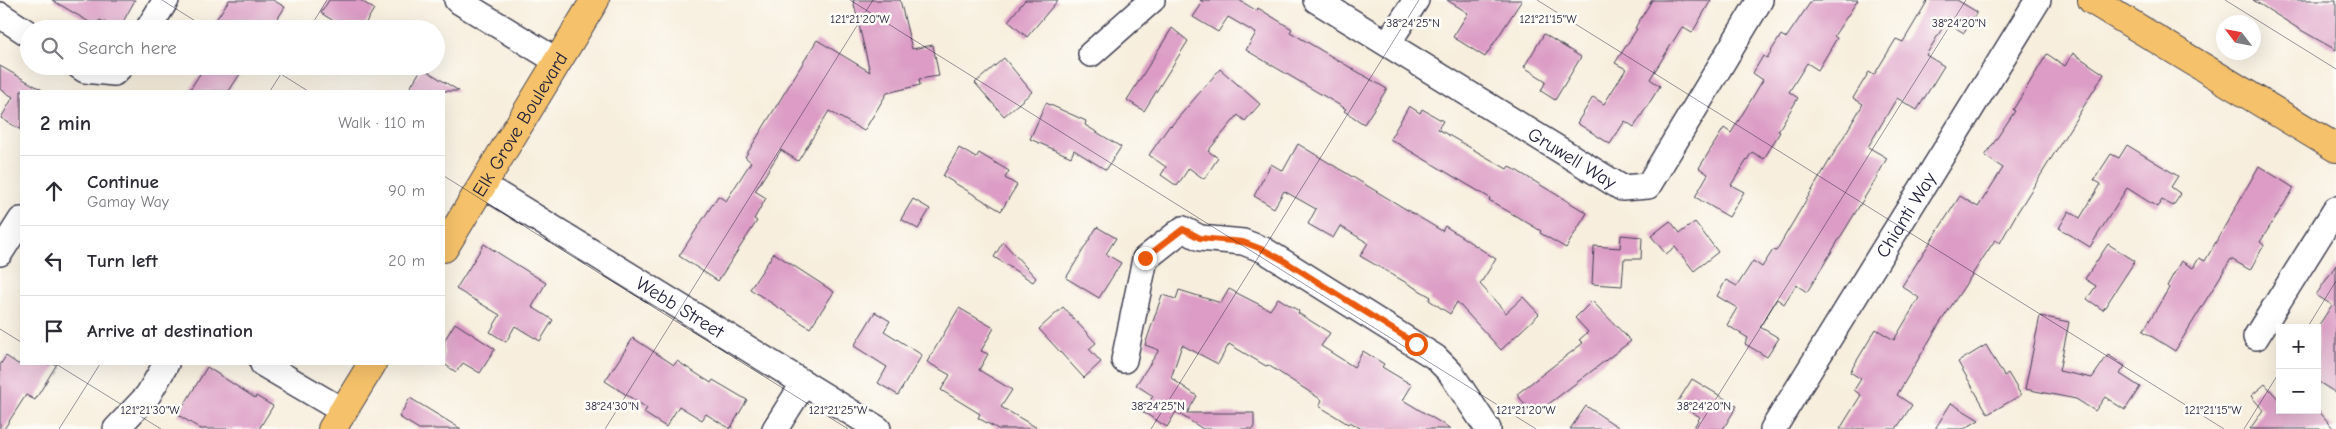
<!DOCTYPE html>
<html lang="en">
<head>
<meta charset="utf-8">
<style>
	:root { --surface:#fff; --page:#f7f7f7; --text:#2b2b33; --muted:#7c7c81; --line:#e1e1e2 }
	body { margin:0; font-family:"Comic Neue",sans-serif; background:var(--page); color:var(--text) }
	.controls { position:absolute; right:15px; bottom:15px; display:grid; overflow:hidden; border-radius:0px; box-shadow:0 5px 20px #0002 }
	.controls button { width:45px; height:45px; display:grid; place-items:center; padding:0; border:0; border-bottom:1px solid var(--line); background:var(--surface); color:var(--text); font:25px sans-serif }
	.compass { position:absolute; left:2216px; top:15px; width:45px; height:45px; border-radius:50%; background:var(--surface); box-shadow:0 5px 20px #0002; rotate:302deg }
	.stop { position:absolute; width:15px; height:15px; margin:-11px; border:4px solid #ea580c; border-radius:50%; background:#fff }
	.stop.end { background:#ea580c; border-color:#fff; box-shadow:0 1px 5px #0008 }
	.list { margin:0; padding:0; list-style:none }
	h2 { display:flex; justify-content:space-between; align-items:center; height:65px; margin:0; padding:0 20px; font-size:21px }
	h2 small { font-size:16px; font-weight:400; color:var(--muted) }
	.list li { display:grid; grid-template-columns:32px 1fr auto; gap:15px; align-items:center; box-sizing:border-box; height:70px; padding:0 20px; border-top:1px solid var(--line) }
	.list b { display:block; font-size:19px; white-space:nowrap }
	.list p { margin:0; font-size:16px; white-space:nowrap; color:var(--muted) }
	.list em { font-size:16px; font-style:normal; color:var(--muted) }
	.icon { flex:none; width:28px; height:28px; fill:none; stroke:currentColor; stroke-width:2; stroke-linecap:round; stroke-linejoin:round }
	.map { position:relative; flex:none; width:2336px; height:429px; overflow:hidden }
	.search { position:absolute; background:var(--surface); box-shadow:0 5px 20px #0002; left:20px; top:20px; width:425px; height:55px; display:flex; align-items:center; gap:12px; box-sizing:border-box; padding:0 18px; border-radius:28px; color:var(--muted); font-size:19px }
	.panel { position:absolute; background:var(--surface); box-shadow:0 5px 20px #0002; left:20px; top:90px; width:425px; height:275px; border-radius:0px }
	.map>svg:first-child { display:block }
	.building { fill:#dc9cc5 }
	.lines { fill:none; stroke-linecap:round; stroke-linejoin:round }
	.minor-casing { stroke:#424153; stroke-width:28 }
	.major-casing { stroke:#424153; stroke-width:30 }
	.minor { stroke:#fff; stroke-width:25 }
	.major { stroke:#f5c16b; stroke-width:28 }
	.route { stroke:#ea580c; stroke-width:6 }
	.ticks { fill:none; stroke:#22223b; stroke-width:1; stroke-opacity:0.45 }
	.labels { text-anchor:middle; stroke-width:5; stroke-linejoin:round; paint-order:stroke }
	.street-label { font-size:19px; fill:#22223b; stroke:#fdfcf7 }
	.ticks-label { font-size:12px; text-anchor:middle; fill:#22223b; stroke:#fdfcf7; stroke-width:5; stroke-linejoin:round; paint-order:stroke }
</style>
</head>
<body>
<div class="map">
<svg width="2336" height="429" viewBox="0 0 2336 429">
	<rect width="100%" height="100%" fill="#fdfcf7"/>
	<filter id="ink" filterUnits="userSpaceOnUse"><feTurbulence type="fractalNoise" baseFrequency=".02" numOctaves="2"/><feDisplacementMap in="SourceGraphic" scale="10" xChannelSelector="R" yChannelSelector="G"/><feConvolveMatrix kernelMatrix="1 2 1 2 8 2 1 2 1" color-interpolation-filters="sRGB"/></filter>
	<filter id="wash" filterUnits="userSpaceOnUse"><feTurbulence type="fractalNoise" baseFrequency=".0096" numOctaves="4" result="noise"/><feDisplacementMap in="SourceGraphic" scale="20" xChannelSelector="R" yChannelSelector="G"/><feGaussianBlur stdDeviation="1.12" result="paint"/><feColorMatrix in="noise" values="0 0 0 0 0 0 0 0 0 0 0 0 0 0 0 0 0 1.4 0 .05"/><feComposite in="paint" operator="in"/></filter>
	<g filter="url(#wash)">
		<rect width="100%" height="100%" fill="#f7eedd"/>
		<g id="blocks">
			<g class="building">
				<path d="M52,0H135L119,29L100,20L96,26Z"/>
				<path d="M229,0H273L285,7L271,29H210Z"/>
				<path d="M329,0H360L374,9L362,29H346L321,13Z"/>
				<path d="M853,0H900L912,49L933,45L939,76L919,79L920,85L887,93L864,131L829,111L798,161L781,150L755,191L766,198L754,219L757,221L718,281L679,256L718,196L726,201L751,162L745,157L817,40L870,72Z"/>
				<path d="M1025,0H1058L1027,37L1008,21Z"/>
				<path d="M1200,0H1239L1257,11L1258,8L1292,29L1290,32L1387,89L1364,124L1344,111L1346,109L1246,50L1256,33L1228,17L1218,32L1193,17L1203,2Z"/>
				<path d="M1447,0H1522L1485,57L1453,37L1468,13Z"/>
				<path d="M1652,0H1711L1692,33L1682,27L1650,79L1660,86L1634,127L1625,121L1610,144L1577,123L1593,97L1604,104L1626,69L1615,63L1637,29L1635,28Z"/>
				<path d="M1812,0H1858L1834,36L1837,38L1818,70L1807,63L1789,92L1798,98L1778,131L1780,132L1764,159L1752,152L1731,185L1744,192L1729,217L1695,197L1708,174L1699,168L1724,128L1731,133L1763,80L1753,73L1763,56L1767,58L1781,35L1786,38Z"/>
				<path d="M1928,0H1957L1977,12L1964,33L1946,22L1926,55L1944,66L1917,110L1897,98L1868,147L1887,158L1874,182L1807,292L1796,285L1784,304L1777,299L1760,327L1779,338L1767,357L1745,344L1748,338L1727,325L1737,308L1717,296L1726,280L1737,286L1753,261L1762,267L1773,250L1776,251L1863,104L1853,98L1869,72L1874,75L1896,39L1903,42Z"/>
				<path d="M2253,0H2336V50L2299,29Z"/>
				<path d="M1172,28L1188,41L1144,111L1127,100Z"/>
				<path d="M1544,34L1581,57L1555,100L1541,91L1546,81L1524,67Z"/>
				<path d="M2073,53L2104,74L2017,213L2000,243L1995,240L1938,326L1897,395L1912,405L1896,429H1840L1861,395L1854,390L1861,379L1850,372L1876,329L1894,340L1919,298L1902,286L1960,196L1978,207L2003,168L1985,156L2015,111L2013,110L2047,54L2065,66Z"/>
				<path d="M1004,58L1032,92L1004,116L975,83Z"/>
				<path d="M0,66L44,91H21V130L1,118L13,97L0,89Z"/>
				<path d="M205,66H245L229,91H189Z"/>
				<path d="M422,68L459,91H408Z"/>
				<path d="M1220,69L1260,104L1245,121L1238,115L1208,151L1218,158L1204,179L1189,168L1177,186L1161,175L1166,167L1149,155L1170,125L1171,126Z"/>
				<path d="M1046,103L1086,121L1085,125L1121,147L1106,170L1074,150L1071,157L1030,139Z"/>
				<path d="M1409,106L1420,113L1422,109L1443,121L1438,129L1507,169L1509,166L1587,213L1566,248L1540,233L1541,231L1489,200L1490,198L1390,139Z"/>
				<path d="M1298,144L1442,231L1445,226L1496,259L1480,284L1506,313L1523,297L1539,314L1501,350L1457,302L1450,314L1429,300L1431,297L1360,256L1368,243L1340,226L1333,238L1308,224L1316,209L1284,191L1274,208L1254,196L1271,164L1283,171Z"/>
				<path d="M2127,145L2178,176L2171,187L2181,194L2173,206L2162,200L2157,207L2127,188L2090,247L2059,228L2069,211L2080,218L2101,184L2094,180L2111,154L2119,158Z"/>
				<path d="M959,148L976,158L979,153L1009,171L1005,178L1017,185L1001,211L943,176Z"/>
				<path d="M2259,166L2294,188L2260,242L2264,245L2250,270L2231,259L2175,351L2143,331L2169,288L2167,286L2181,261L2193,268L2199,258L2205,261Z"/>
				<path d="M913,199L930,209L918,229L901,219Z"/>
				<path d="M1670,221L1680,233L1695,222L1718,252L1694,271L1675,247L1666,254L1651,236Z"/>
				<path d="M1097,227L1116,238L1106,254L1121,263L1099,298L1066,278Z"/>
				<path d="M1621,235L1642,237L1641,259H1624L1622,286L1592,284L1594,246L1620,248Z"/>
				<path d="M1003,242L1036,278L1033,282L994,257Z"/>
				<path d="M484,244L546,283L532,307L553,320L540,341L515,326L506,342L490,332L500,315L456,289Z"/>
				<path d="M2108,244L2135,261L2103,310L2087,299L2096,286L2085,279Z"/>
				<path d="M774,253L834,292L810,328L750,289Z"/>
				<path d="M2336,265V393L2317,381V328L2332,305L2316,295Z"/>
				<path d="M1229,289L1270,310L1278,298L1299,311L1298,313L1330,333L1321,346L1354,367L1363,351L1384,364L1382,367L1412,385L1403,400L1451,429H1362L1350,422L1348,424L1319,406L1322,400L1268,365L1266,366L1229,344L1218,364L1182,345L1171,378L1197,396L1187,413H1254V429H1203L1176,412L1167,427L1143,412L1153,396L1136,385L1159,350L1145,345L1162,295L1176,299L1179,290L1221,303Z"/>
				<path d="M1592,301L1631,341L1533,416L1517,394L1583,343L1579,340L1588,332L1575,318Z"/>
				<path d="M1063,307L1096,343L1089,349L1101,362L1084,378L1039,329Z"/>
				<path d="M959,308L994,328L981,351L988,354L979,370L1012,390L1001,407L1039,429H998L978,418L980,414L941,390L950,375L927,362Z"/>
				<path d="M875,312L890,321L884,331L922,355L898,395L878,383L887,367L854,346Z"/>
				<path d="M2040,316L2069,322L2059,371L2092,378L2108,355L2125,366L2120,374L2140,387L2125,410L2105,397L2095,411L2076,399L2025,389Z"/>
				<path d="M455,323L495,349L480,373L463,363L456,372L444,364V341Z"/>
				<path d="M633,338L674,365L677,361L711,383L713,380L747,400L730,429L706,414L702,420L679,406L666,427L644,413L647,408L605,381Z"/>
				<path d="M1986,345L2004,376L2008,373L2021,395L1988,414L1958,362Z"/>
				<path d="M6,356L18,364H57L35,400L26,395L4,429H0V365Z"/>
				<path d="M207,367L255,398L256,396L273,406L259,429H201L178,415Z"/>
				<path d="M1692,379L1737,406L1723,429H1693L1700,417L1677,403Z"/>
				<path d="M2265,384L2280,401V410H2318L2334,429H2250L2263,410L2251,396Z"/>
				<path d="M410,398L461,429H419L399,417Z"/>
				<path d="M1951,403L1979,420L1964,429H1935Z"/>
				<path d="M1586,406L1621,429H1570Z"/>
			</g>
		</g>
	</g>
	<g filter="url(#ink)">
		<use href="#blocks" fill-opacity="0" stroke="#424153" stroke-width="1"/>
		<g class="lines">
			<g class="minor-casing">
				<g id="minor">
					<path d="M457,0L557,61"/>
					<path id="s1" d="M1316,0L1622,188L1648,186L1760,0"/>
					<path d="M0,15L29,34"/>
					<path d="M148,29L166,0"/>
					<path d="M1388,43L1416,0"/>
					<path d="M1091,54L1152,0"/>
					<path d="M79,66L85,70L114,73L121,66"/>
					<path id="s2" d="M483,185L878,429"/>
					<path d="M0,253L21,220"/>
					<path d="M2256,337L2336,209"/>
					<path d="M1124,360L1145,259L1183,229L1200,238L1243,242L1264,250L1435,357L1450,372L1488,429"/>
					<path d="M263,364L343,411"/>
					<path d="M116,429L148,395L166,364"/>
					<path d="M775,429L804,383"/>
					<path id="s3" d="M1773,429L2038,0"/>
				</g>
			</g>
			<g class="major-casing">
				<g id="major">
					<path d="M2092,0L2336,148"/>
					<path id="s4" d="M444,248L595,0"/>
					<path d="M332,429L372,364"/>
				</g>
			</g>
			<use href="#minor" class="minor"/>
			<use href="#major" class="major"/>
		</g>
	</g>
	<g class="lines" filter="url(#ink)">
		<path class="route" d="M1145,258L1183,229L1200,238L1243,242L1264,250L1283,260L1416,344"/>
	</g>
	<path class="ticks" d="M162,0L208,29M850,0L1536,429M1537,0L2224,429M2225,0L2336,69M309,29L327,0M268,66L308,91M270,91L286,66M444,176L848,429M2307,328L2336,281M0,329L21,342M56,364L161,429M59,429L100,364M605,429L873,0M1151,429L1419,0M1697,429L1966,0M2244,429L2280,371"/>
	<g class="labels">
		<g class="street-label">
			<text dy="7" stroke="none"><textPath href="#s4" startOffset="145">Elk Grove Boulevard</textPath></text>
			<text dy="7" stroke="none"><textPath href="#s1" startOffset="301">Gruwell Way</textPath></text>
			<text dy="7" stroke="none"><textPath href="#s3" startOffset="252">Chianti Way</textPath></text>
			<text dy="7" stroke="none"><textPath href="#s2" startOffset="232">Webb Street</textPath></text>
		</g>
	</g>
	<g class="ticks-label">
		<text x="1548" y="23">121°21'15"W</text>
		<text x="860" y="23">121°21'20"W</text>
		<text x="1413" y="27">38°24'25"N</text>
		<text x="1959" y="27">38°24'20"N</text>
		<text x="612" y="410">38°24'30"N</text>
		<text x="1158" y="410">38°24'25"N</text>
		<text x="1704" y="410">38°24'20"N</text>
		<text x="150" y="414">121°21'30"W</text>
		<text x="838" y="414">121°21'25"W</text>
		<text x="1526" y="414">121°21'20"W</text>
		<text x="2213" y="414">121°21'15"W</text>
	</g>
</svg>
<div class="controls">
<button>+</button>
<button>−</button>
</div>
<svg class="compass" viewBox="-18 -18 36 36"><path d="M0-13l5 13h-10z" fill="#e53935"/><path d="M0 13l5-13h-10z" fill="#7c7c81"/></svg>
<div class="stop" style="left:1416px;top:344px"></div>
<div class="stop end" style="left:1145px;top:258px"></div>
<div class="search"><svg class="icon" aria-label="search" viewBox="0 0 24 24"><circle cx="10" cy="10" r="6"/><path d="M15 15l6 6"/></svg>Search here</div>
<section class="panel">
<h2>2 min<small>Walk · 110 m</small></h2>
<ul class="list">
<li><svg class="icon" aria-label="ahead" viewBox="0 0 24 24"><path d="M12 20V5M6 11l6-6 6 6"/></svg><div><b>Continue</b><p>Gamay Way</p></div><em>90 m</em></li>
<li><svg class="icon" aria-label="left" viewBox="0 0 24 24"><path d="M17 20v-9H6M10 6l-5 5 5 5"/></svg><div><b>Turn left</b></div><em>20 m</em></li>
<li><svg class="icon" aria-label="arrive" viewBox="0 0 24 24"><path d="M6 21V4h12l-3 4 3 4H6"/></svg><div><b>Arrive at destination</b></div></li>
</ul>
</section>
</div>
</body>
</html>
